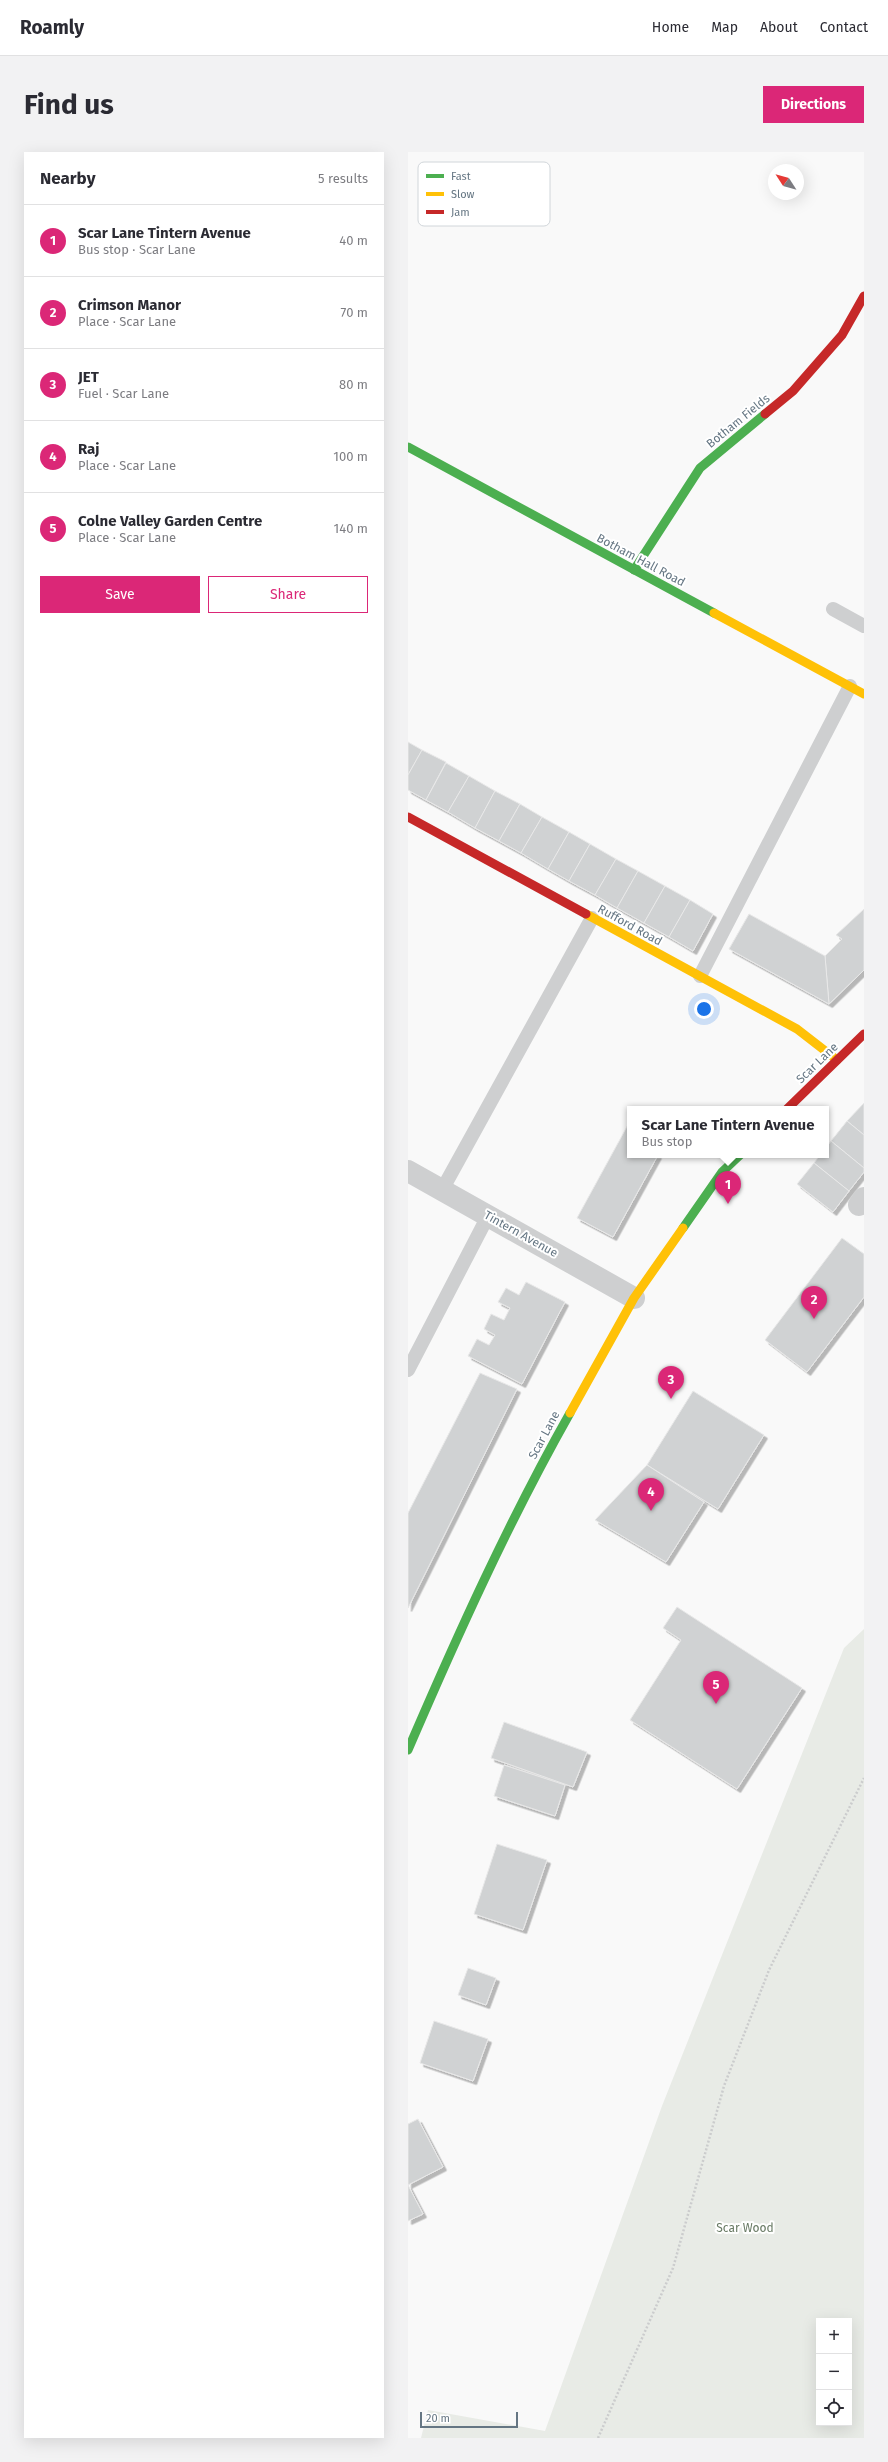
<!DOCTYPE html>
<html lang="en">
<head>
<meta charset="utf-8">
<style>
	:root { --surface:#fff; --page:#f2f2f3; --text:#2b2b33; --muted:#7c7c81; --line:#e1e1e2; --accent:#db2777 }
	body { margin:0; font-family:"Fira Sans",sans-serif; background:var(--page); color:var(--text) }
	.controls { position:absolute; right:12px; bottom:12px; display:grid; overflow:hidden; border-radius:0px; box-shadow:0 4px 16px #0002 }
	.controls button { width:36px; height:36px; display:grid; place-items:center; padding:0; border:0; border-bottom:1px solid var(--line); background:var(--surface); color:var(--text); font:20px sans-serif }
	.compass { position:absolute; left:360px; top:12px; width:36px; height:36px; border-radius:50%; background:var(--surface); box-shadow:0 4px 16px #0002; rotate:306deg }
	.scale { position:absolute; left:12px; bottom:10px; width:98px; box-sizing:border-box; padding-left:4px; border:2px solid #657683; border-top:0; font-size:11px; line-height:14px; white-space:nowrap; color:#657683; -webkit-text-stroke:3px #fff; paint-order:stroke }
	.you { position:absolute; left:296px; top:857px; width:14px; height:14px; margin:-10px; border:3px solid #fff; border-radius:50%; background:#1a73e8; box-shadow:0 0 0 6px #1a73e833 }
	.badge { display:grid; place-items:center; width:26px; height:26px; border-radius:50%; background:var(--accent); color:#fff; font-size:13px; font-weight:700 }
	.pin { position:absolute; translate:-50% -33px; filter:drop-shadow(0 1px 2px #0008) }
	.pin::after { content:''; position:absolute; top:21px; width:14px; height:12px; background:inherit; clip-path:polygon(0 0,100% 0,50% 100%) }
	.popup { position:absolute; left:219px; top:954px; width:202px; height:52px; box-sizing:border-box; display:grid; place-content:center; border-radius:0px; background:var(--surface); filter:drop-shadow(0 1px 3px #0005); font-size:13px; white-space:nowrap; color:var(--muted) }
	.popup b { font-size:15px; color:var(--text) }
	.popup::after { content:''; position:absolute; left:50%; top:100%; margin-left:-8px; border:8px solid transparent; border-top-color:var(--surface) }
	.list { margin:0; padding:0; list-style:none }
	h2 { display:flex; justify-content:space-between; align-items:center; height:52px; margin:0; padding:0 16px; font-size:17px }
	h2 small { font-size:13px; font-weight:400; color:var(--muted) }
	.list li { display:grid; grid-template-columns:26px 1fr auto; gap:12px; align-items:center; box-sizing:border-box; height:72px; padding:0 16px; border-top:1px solid var(--line) }
	.list b { display:block; font-size:15px; white-space:nowrap }
	.list p { margin:0; font-size:13px; white-space:nowrap; color:var(--muted) }
	.list em { font-size:13px; font-style:normal; color:var(--muted) }
	.actions { display:flex; gap:8px; padding:12px 16px }
	.actions a { flex:1; padding:9px 0; border:1px solid var(--accent); border-radius:0px; text-align:center; font-size:14px; color:var(--accent) }
	.actions .main { background:var(--accent); color:#fff }
	.icon { flex:none; width:22px; height:22px; fill:none; stroke:currentColor; stroke-width:2; stroke-linecap:round; stroke-linejoin:round }
	.map { position:relative; flex:none; width:456px; height:2286px; overflow:hidden; border-radius:0px }
	header { display:flex; align-items:center; gap:24px; box-sizing:border-box; height:56px; padding:0 20px; background:var(--surface); border-bottom:1px solid var(--line) }
	header strong { font-size:19px }
	nav { display:flex; gap:22px; margin-inline-start:auto; font-size:14px }
	.intro { display:flex; align-items:center; justify-content:space-between; box-sizing:border-box; height:96px; padding:0 24px }
	h1 { margin:0; font-size:28px }
	.button { padding:10px 18px; border-radius:0px; background:var(--accent); color:#fff; font-size:14px; font-weight:700 }
	main { display:flex; gap:24px; padding:0 24px }
	aside { flex:1; background:var(--surface); border-radius:0px; box-shadow:0 4px 16px #0002 }
	.map>svg:first-child { display:block }
	.green { fill:#e8ebe6; fill-rule:evenodd }
	.building { fill:#d0d2d3; stroke:#e8e8e8; filter:url(#shadow) }
	.lines { fill:none; stroke-linecap:round; stroke-linejoin:round }
	.path { stroke:#cbcccd; stroke-width:2.5; stroke-dasharray:2 2; stroke-linecap:butt }
	.lane { stroke:#cecfd0; stroke-width:14 }
	.street { stroke:#cecfd0; stroke-width:22 }
	.fast { stroke:#4caf50; stroke-width:9 }
	.slow { stroke:#ffc107; stroke-width:9 }
	.jam { stroke:#c62828; stroke-width:9 }
	.labels { text-anchor:middle; stroke-width:4; stroke-linejoin:round; paint-order:stroke }
	.street-label { font-size:12px; fill:#657683; stroke:#fff }
	.park-label { font-size:12px; fill:#687a64; stroke:#fff }
	.key { fill:#fff; stroke:#d1d6da; stroke-width:1 }
	.key-label { font-size:11px; fill:#657683 }
</style>
</head>
<body>
<header>
<strong>Roamly</strong>
<nav><a>Home</a><a>Map</a><a>About</a><a>Contact</a></nav>
</header>
<div class="intro"><h1>Find us</h1><a class="button">Directions</a></div>
<main>
<aside>
<h2>Nearby<small>5 results</small></h2>
<ul class="list">
<li><span class="badge">1</span><div><b>Scar Lane Tintern Avenue</b><p>Bus stop · Scar Lane</p></div><em>40 m</em></li>
<li><span class="badge">2</span><div><b>Crimson Manor</b><p>Place · Scar Lane</p></div><em>70 m</em></li>
<li><span class="badge">3</span><div><b>JET</b><p>Fuel · Scar Lane</p></div><em>80 m</em></li>
<li><span class="badge">4</span><div><b>Raj</b><p>Place · Scar Lane</p></div><em>100 m</em></li>
<li><span class="badge">5</span><div><b>Colne Valley Garden Centre</b><p>Place · Scar Lane</p></div><em>140 m</em></li>
</ul>
<div class="actions"><a class="main">Save</a><a>Share</a></div>
</aside>
<div class="map">
<svg width="456" height="2286" viewBox="0 0 456 2286">
	<defs>
		<filter id="shadow"><feDropShadow dx="3.5" dy="3.5" stdDeviation="0" flood-color="#0004"/></filter>
	</defs>
	<rect width="100%" height="100%" fill="#f9f9f9"/>
	<path class="green" d="M456,1477V2286H13L20,2258L137,2279L254,1954L436,1496ZM411,2169H441V2271H411Z"/>
	<g class="building">
		<path d="M0,590L14,598L0,623Z"/>
		<path d="M14,598L38,610L18,648L0,638V623Z"/>
		<path d="M38,611L61,624L40,660L18,648Z"/>
		<path d="M61,624L87,639L67,676L40,660Z"/>
		<path d="M87,639L112,652L91,689L67,676Z"/>
		<path d="M112,652L134,665L113,701L91,689Z"/>
		<path d="M134,665L161,680L140,717L113,701Z"/>
		<path d="M161,680L182,692L161,729L140,717Z"/>
		<path d="M182,692L208,707L187,743L161,729Z"/>
		<path d="M208,707L230,719L209,756L187,743Z"/>
		<path d="M230,719L257,734L236,771L209,756Z"/>
		<path d="M257,734L282,748L261,785L236,771Z"/>
		<path d="M282,748L305,762L285,799L261,785Z"/>
		<path d="M456,757V818L421,852L417,804L434,787L428,783Z"/>
		<path d="M341,762L417,804L421,852L321,797Z"/>
		<path d="M456,951V983L439,969Z"/>
		<path d="M222,969V1003H250L205,1085L169,1066Z"/>
		<path d="M439,969L456,983V1016L423,989Z"/>
		<path d="M423,989L456,1016V1020L441,1039L406,1011L412,1003H418V996Z"/>
		<path d="M406,1011L441,1039L425,1060L389,1032Z"/>
		<path d="M434,1086L456,1102V1145L399,1220L357,1188Z"/>
		<path d="M118,1130L157,1150L114,1232L60,1204L69,1187L81,1193L87,1183L76,1177L83,1162L96,1168L102,1156L90,1150L98,1136L111,1143Z"/>
		<path d="M72,1221L109,1237L0,1456V1361Z"/>
		<path d="M285,1239L356,1283L310,1357L239,1313Z"/>
		<path d="M239,1313L296,1350L258,1410L187,1368Z"/>
		<path d="M269,1455L394,1536L329,1637L222,1568L273,1488L255,1476Z"/>
		<path d="M96,1570L179,1600L165,1635L83,1606Z"/>
		<path d="M96,1613L157,1633L147,1664L86,1644Z"/>
		<path d="M89,1692L139,1708L115,1778L66,1762Z"/>
		<path d="M60,1816L88,1826L78,1853L50,1843Z"/>
		<path d="M26,1869L80,1887L65,1929L12,1911Z"/>
		<path d="M10,1967L35,2015L0,2033V1972Z"/>
		<path d="M0,2033L15,2062L0,2069Z"/>
	</g>
	<g class="lines">
		<path class="path" d="M190,2286L265,2116L316,1934L361,1818L456,1626"/>
		<g class="lane">
			<path d="M425,457L456,474"/>
			<path d="M292,824L442,534"/>
			<path d="M34,1038L184,766"/>
			<path d="M0,1218L80,1064"/>
		</g>
		<g class="street">
			<path d="M0,1019L226,1146"/>
			<path d="M451,1053L456,1046"/>
		</g>
		<g class="fast">
			<path d="M0,295L306,461"/>
			<path d="M226,418L292,316L357,262"/>
			<path d="M275,1076L314,1020L332,1003"/>
			<path d="M0,1598C49,1484 101,1369 162,1261"/>
		</g>
		<g class="slow">
			<path d="M306,461L456,542"/>
			<path d="M178,762L389,877L429,908"/>
			<path d="M162,1261L226,1146L275,1076"/>
		</g>
		<g class="jam">
			<path d="M357,262L385,239L434,183L456,144"/>
			<path d="M0,665L178,762"/>
			<path d="M379,957L456,882"/>
		</g>
	</g>
	<g class="labels">
		<g class="street-label">
			<text transform="translate(330 269) rotate(-39)" y="4">Botham Fields</text>
			<text transform="translate(233 408) rotate(28)" y="4">Botham Hall Road</text>
			<text transform="translate(222 773) rotate(29)" y="4">Rufford Road</text>
			<text transform="translate(409 911) rotate(-44)" y="4">Scar Lane</text>
			<text transform="translate(113 1082) rotate(29)" y="4">Tintern Avenue</text>
			<text transform="translate(136 1283) rotate(-62)" y="4">Scar Lane</text>
		</g>
		<g class="park-label">
			<text x="337" y="2080">Scar Wood</text>
		</g>
	</g>
	<rect x="10" y="10" width="132" height="64" rx="6" class="key"/>
	<rect x="18" y="22" width="18" height="4" fill="#4caf50"/>
	<rect x="18" y="40" width="18" height="4" fill="#ffc107"/>
	<rect x="18" y="58" width="18" height="4" fill="#c62828"/>
	<g class="key-label">
		<text x="43" y="28">Fast</text>
		<text x="43" y="46">Slow</text>
		<text x="43" y="64">Jam</text>
	</g>
</svg>
<div class="controls">
<button>+</button>
<button>−</button>
<button><svg class="icon" aria-label="locate" viewBox="0 0 24 24"><circle cx="12" cy="12" r="6"/><path d="M12 2v4M12 18v4M2 12h4M18 12h4"/></svg></button>
</div>
<svg class="compass" viewBox="-18 -18 36 36"><path d="M0-13l5 13h-10z" fill="#e53935"/><path d="M0 13l5-13h-10z" fill="#7c7c81"/></svg>
<div class="scale">20 m</div>
<div class="you"></div>
<div class="pin badge" style="left:320px;top:1052px">1</div>
<div class="popup"><b>Scar Lane Tintern Avenue</b>Bus stop</div>
<div class="pin badge" style="left:406px;top:1167px">2</div>
<div class="pin badge" style="left:263px;top:1247px">3</div>
<div class="pin badge" style="left:243px;top:1359px">4</div>
<div class="pin badge" style="left:308px;top:1552px">5</div>
</div>
</main>
</body>
</html>
